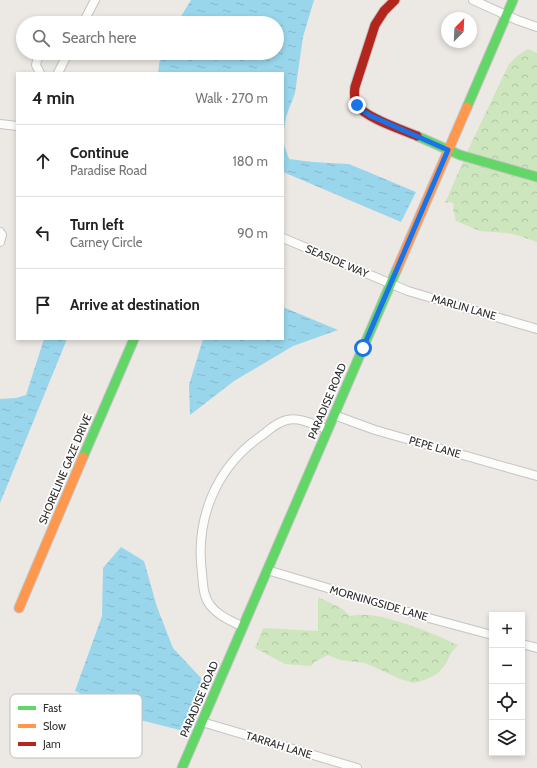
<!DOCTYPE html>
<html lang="en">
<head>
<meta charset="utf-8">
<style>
	:root { --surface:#fff; --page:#f2f2f2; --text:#222; --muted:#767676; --line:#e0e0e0 }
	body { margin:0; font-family:Cabin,sans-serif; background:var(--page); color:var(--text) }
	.controls { position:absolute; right:12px; bottom:12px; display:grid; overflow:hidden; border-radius:0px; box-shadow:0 2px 6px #0003 }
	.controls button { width:36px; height:36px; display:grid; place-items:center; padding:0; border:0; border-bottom:1px solid var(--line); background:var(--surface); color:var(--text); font:20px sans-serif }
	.compass { position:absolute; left:441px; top:12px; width:36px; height:36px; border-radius:50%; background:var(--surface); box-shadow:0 2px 6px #0003; rotate:24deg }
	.stop { position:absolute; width:12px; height:12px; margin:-9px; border:3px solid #1a73e8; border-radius:50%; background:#fff }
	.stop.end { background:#1a73e8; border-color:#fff; box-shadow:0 1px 4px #0008 }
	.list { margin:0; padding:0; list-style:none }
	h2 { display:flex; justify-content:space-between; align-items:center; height:52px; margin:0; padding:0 16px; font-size:17px }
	h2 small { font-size:13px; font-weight:400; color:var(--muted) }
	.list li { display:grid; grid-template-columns:26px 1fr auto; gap:12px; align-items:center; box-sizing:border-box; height:72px; padding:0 16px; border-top:1px solid var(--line) }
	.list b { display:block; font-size:15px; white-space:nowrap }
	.list p { margin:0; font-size:13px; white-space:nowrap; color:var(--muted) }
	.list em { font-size:13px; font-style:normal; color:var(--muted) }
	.icon { flex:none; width:22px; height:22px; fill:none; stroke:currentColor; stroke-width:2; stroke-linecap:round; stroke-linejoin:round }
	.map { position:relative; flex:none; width:537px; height:768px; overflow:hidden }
	.search { position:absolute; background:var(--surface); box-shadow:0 2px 6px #0003; left:16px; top:16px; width:268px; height:44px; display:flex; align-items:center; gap:10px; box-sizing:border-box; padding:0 14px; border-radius:22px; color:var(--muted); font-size:15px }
	.panel { position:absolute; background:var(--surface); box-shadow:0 2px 6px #0003; left:16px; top:72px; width:268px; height:268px; border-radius:0px }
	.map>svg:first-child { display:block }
	.forest { fill:url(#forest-crowns) }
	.water { fill:url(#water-ripples) }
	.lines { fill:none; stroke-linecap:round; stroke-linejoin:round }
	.street-casing { stroke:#c5c4c5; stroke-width:10 }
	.fast-casing { stroke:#c5c4c5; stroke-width:11 }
	.slow-casing { stroke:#c5c4c5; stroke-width:11 }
	.jam-casing { stroke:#c5c4c5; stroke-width:11 }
	.street { stroke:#fcfcfb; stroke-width:8 }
	.fast { stroke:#63d668; stroke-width:9 }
	.slow { stroke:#ff974d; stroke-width:9 }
	.jam { stroke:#b3261e; stroke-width:9 }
	.route { stroke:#1a73e8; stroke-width:5 }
	.labels { text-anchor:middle; stroke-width:3.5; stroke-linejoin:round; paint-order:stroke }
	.street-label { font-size:11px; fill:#2e2e2e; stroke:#fff }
	.key { fill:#fff; stroke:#c0c0c0; stroke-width:1 }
	.key-label { font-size:11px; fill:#2e2e2e }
</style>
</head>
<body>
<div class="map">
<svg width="537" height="768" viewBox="0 0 537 768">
	<defs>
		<pattern id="forest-crowns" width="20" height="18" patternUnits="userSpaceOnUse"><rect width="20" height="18" fill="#cee6be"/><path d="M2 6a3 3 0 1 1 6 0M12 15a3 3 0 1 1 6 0" fill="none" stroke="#b1c6a4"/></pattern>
		<pattern id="water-ripples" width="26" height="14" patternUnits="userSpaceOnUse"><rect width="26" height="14" fill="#99d6ec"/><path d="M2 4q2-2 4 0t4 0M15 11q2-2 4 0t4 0" fill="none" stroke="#84b8cb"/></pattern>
	</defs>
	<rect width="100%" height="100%" fill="#ece8e4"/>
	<g class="forest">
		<path d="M528,49L537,53V242L520,236L507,233L480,231L456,221L453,209L454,204L450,202L445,203L468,150L509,64L517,56Z"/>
		<path d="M318,597L341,608L350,616C378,609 432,633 458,645L451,653L446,664L437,674L425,680L413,683L400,679L365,663L340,660L328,655L316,661L311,666L285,664L255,648L263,628L318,631Z"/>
	</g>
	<g class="water">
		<path d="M191,0H314L303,37L295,93L286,117L283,135V73H158L160,59L163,53H277V23H177Z"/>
		<path d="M283,142L289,159L313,162L349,164L416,192L401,222L283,172Z"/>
		<path d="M283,307L338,330L293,346L234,381L190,415L189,385L203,339H283Z"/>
		<path d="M44,339H67L0,503V399L16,398L26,395Z"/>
		<path d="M121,547L144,561L157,607L173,648L201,678L199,695L184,731L140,720L75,691L102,616L103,568Z"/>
	</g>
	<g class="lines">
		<g class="street-casing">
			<g id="street">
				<path d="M473,0L517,20L537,27"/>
				<path d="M83,23L95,0"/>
				<path d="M40,73L36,65L38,56L45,53"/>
				<path d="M58,73L68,53"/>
				<path d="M0,124L17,126"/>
				<path d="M0,232L2,235L0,242"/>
				<path d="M283,238L408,291L537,329"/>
				<path d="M334,415L375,430L537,476"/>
				<path d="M267,570L425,617L492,635"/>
				<path d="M243,627C232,621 218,616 210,605C203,596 203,584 202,573C195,519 216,467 261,436C269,430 277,422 287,420C301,417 315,425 328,430"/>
				<path d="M522,644L537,648"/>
				<path d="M202,722L357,768"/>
			</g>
		</g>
		<g class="fast-casing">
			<g id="fast">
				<path d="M467,107L513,0"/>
				<path d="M417,136L460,155L537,177"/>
				<path d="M83,457L134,339"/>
				<path d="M182,768L397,269"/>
			</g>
		</g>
		<g class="slow-casing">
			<g id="slow">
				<path d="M397,269L467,107"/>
				<path d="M19,608L83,457"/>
			</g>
		</g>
		<g class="jam-casing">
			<path id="jam" d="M395,0L384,11L375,25L355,87C354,93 354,100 358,106C366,118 403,130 417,136"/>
		</g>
		<use href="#street" class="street"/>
		<use href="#fast" class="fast"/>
		<use href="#slow" class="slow"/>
		<use href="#jam" class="jam"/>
	</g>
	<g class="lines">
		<path class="route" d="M357,105L363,111L371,116L448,150L363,348"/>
	</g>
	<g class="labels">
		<g class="street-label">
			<text transform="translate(337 261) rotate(23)" y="4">SEASIDE WAY</text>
			<text transform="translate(464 307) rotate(16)" y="4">MARLIN LANE</text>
			<text transform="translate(327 401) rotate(-67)" y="4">PARADISE ROAD</text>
			<text transform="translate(435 447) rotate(16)" y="4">PEPE LANE</text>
			<text transform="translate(65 469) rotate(-67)" y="4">SHORELINE GAZE DRIVE</text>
			<text transform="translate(379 603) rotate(16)" y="4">MORNINGSIDE LANE</text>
			<text transform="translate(199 699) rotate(-67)" y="4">PARADISE ROAD</text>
			<text transform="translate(279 745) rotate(17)" y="4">TARRAH LANE</text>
		</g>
	</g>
	<rect x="10" y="694" width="132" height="64" rx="6" class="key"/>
	<rect x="18" y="706" width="18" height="4" fill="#63d668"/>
	<rect x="18" y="724" width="18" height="4" fill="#ff974d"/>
	<rect x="18" y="742" width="18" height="4" fill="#b3261e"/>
	<g class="key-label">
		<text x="43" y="712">Fast</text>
		<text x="43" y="730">Slow</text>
		<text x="43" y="748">Jam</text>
	</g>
</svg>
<div class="controls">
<button>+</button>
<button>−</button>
<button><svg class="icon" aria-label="locate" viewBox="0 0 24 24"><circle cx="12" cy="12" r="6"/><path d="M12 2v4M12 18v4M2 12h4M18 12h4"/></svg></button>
<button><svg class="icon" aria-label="layers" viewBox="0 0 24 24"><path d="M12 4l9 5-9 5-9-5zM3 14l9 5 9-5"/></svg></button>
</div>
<svg class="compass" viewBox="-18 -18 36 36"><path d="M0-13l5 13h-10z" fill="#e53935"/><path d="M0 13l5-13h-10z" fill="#767676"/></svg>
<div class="stop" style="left:363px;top:348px"></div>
<div class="stop end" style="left:357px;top:105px"></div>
<div class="search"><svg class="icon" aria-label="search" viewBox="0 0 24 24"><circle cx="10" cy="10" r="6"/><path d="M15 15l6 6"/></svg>Search here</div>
<section class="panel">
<h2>4 min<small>Walk · 270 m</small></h2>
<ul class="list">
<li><svg class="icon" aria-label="ahead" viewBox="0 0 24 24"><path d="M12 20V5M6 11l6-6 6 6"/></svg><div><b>Continue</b><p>Paradise Road</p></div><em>180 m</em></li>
<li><svg class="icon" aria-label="left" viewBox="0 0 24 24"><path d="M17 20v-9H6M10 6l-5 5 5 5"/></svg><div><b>Turn left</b><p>Carney Circle</p></div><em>90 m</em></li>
<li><svg class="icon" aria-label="arrive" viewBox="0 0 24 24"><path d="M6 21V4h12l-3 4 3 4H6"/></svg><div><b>Arrive at destination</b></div></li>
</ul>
</section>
</div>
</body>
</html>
